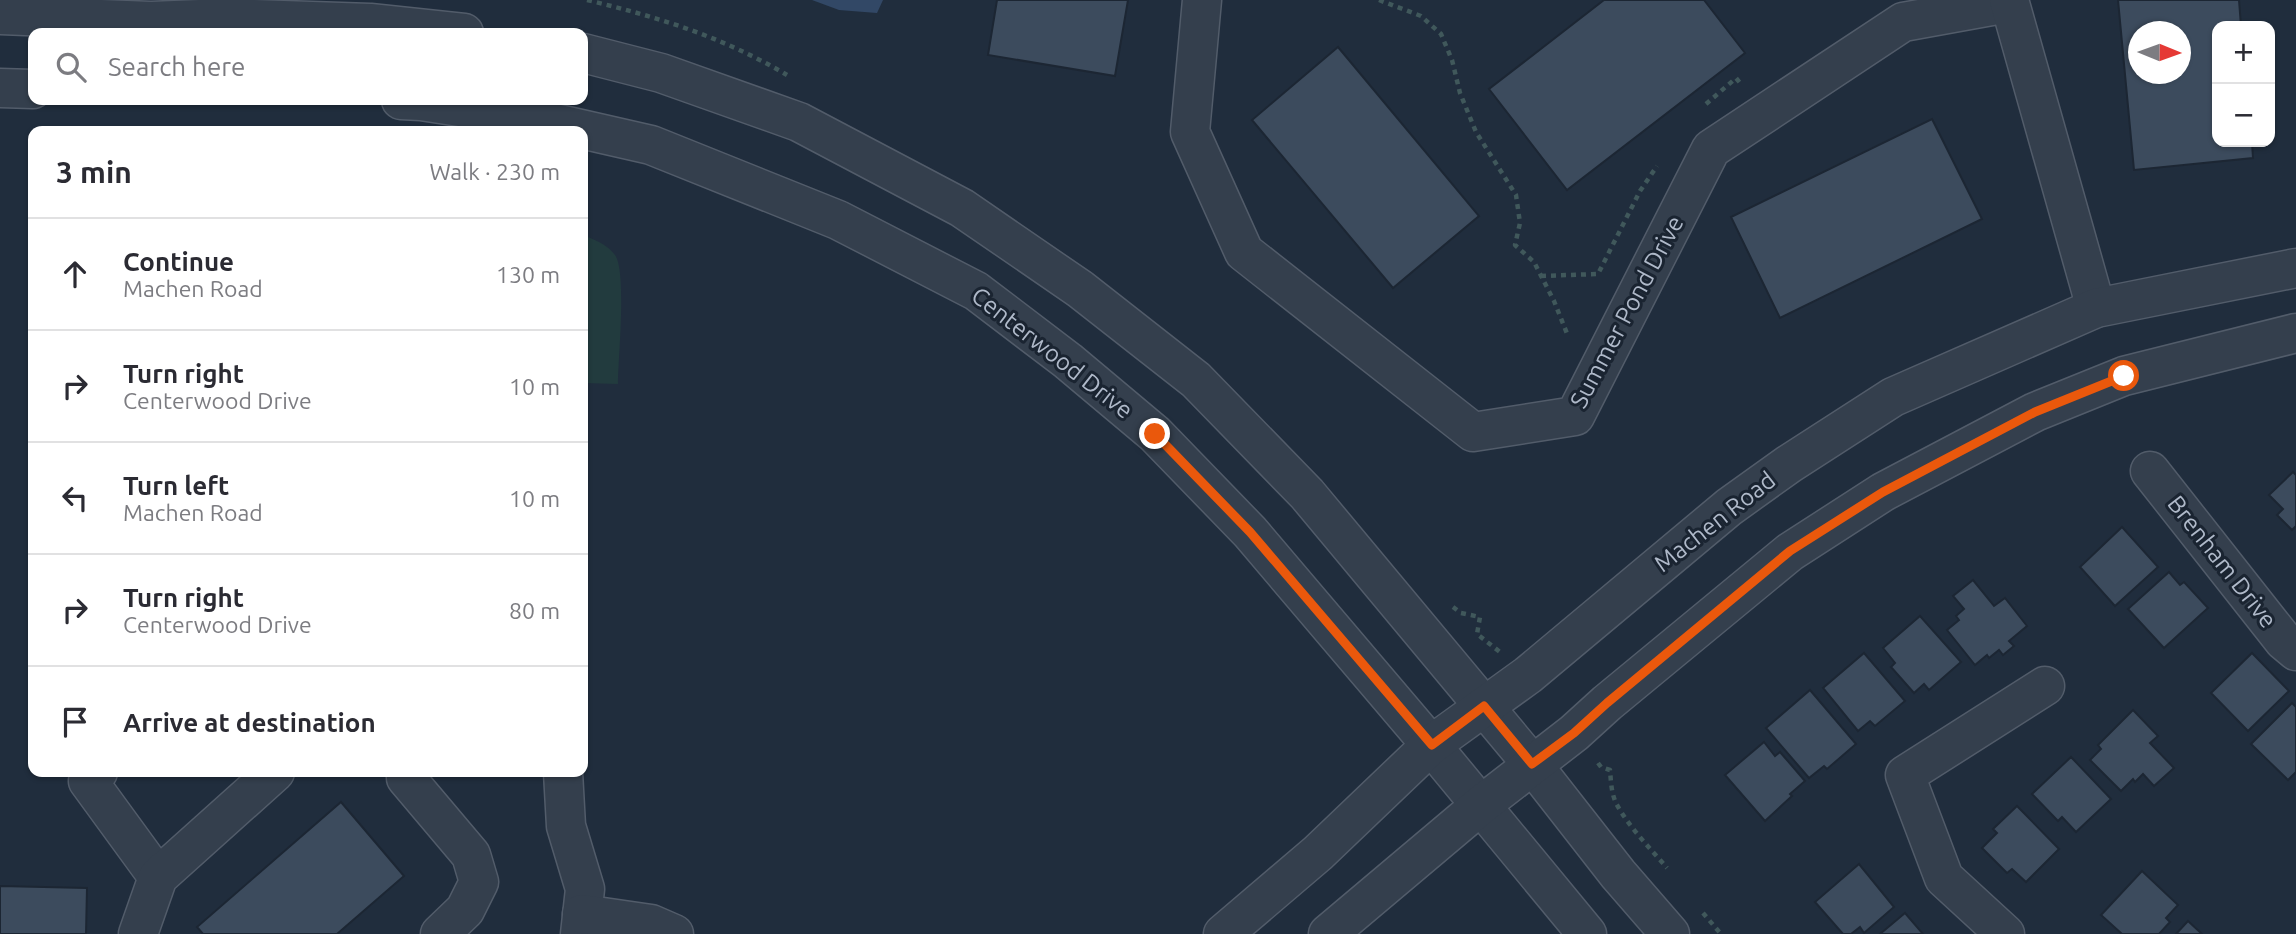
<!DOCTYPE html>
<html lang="en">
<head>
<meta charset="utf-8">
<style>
	:root { --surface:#fff; --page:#f2f2f3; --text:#2b2b33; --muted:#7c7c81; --line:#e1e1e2 }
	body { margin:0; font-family:Ubuntu,sans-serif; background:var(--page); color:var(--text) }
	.controls { position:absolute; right:21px; top:21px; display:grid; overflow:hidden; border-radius:14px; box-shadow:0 2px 5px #0004 }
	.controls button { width:63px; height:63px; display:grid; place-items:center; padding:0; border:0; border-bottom:2px solid var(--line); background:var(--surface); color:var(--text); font:35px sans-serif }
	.compass { position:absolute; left:2128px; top:21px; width:63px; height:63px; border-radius:50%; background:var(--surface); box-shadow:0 2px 5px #0004; rotate:91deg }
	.stop { position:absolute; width:21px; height:21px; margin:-16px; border:5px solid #ea580c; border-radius:50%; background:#fff }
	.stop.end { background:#ea580c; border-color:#fff; box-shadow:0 2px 7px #0008 }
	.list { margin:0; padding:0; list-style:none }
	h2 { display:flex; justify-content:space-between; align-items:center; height:91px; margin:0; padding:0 28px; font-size:30px }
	h2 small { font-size:23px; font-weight:400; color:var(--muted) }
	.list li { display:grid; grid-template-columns:46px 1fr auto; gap:21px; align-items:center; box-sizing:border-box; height:112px; padding:0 28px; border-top:2px solid var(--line) }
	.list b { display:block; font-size:26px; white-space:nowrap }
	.list p { margin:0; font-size:23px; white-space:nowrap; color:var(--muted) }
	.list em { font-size:23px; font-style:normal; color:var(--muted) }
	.icon { flex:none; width:38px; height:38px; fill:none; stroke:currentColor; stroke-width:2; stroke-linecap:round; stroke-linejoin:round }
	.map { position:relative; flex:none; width:2296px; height:934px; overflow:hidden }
	.search { position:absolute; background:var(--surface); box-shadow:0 2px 5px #0004; left:28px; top:28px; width:560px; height:77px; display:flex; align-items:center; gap:18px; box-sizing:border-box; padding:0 24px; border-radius:14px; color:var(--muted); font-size:26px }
	.panel { position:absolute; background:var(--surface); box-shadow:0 2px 5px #0004; left:28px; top:126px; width:560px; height:651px; border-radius:14px }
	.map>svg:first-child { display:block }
	.green { fill:#223b3e }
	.water { fill:#324866 }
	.building { fill:#3c4b5d; stroke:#1c2633; stroke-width:2; fill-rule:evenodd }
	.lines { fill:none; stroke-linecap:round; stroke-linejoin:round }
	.minor-casing { stroke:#525c6a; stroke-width:41 }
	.path { stroke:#40585b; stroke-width:4.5; stroke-dasharray:5 5; stroke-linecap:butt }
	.minor { stroke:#343f4d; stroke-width:38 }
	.route { stroke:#ea580c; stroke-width:9 }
	.labels { text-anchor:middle; stroke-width:6; stroke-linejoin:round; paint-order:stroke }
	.street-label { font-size:24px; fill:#afb9c9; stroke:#1a2431 }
</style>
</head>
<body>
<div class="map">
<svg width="2296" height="934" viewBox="0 0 2296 934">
	<rect width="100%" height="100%" fill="#202d3d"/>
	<path class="green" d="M583,235C595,240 607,244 615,255C627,272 618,359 618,384L583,383Z"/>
	<path class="water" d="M812,0H883L877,13L839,10Z"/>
	<g class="building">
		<path d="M997,0H1128L1115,76L988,55Z"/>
		<path d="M1604,0H1704L1745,53L1567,190L1489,89Z"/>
		<path d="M2118,0H2239L2241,26H2217V142H2252L2253,158L2134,170ZM2138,32H2180V74H2138Z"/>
		<path d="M1338,47L1479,216L1393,288L1252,120Z"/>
		<path d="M1932,119L1982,219L1780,318L1731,217Z"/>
		<path d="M2293,472L2296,475V526L2292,530L2277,515L2283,509L2269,495Z"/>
		<path d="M2122,527L2158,567L2115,606L2080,567Z"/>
		<path d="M2169,572L2180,585L2184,582L2208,608L2164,648L2128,609Z"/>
		<path d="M1973,580L1994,606L2005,598L2027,626L2009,641L2014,646L2003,655L1999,650L1989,658L1987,655L1975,665L1947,630L1959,620L1956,616L1964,609L1953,596Z"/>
		<path d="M1920,616L1961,662L1929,690L1924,684L1914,693L1891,667L1895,663L1883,648Z"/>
		<path d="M1864,653L1905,701L1875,726L1870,721L1858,731L1823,688Z"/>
		<path d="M2252,653L2289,691L2248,731L2211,693Z"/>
		<path d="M1810,690L1856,744L1827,769L1824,766L1809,778L1766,728Z"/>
		<path d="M2292,703L2296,707V772L2288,780L2251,744Z"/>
		<path d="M2133,710L2158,736L2150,743L2174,768L2154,786L2143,774L2135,782L2133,779L2121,791L2090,760L2101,749L2098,745Z"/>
		<path d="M1764,742L1775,756L1780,752L1805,781L1790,794L1792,796L1765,821L1725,775Z"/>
		<path d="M2071,757L2111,799L2076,832L2062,817L2058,821L2032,794Z"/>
		<path d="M341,802L404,876L337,934H203L197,927Z"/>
		<path d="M2017,806L2059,849L2026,882L2012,869L2007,873L1982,848L1997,833L1993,829Z"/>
		<path d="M1859,864L1894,907L1864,933L1860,927L1851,934H1843L1815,902Z"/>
		<path d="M2142,871L2178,905L2166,918L2170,922L2159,934H2122L2101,915Z"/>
		<path d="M0,886L87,888L86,934H0Z"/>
		<path d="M1905,913L1923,934H1880Z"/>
		<path d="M2188,921L2202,934H2176Z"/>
	</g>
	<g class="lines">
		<g class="minor-casing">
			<g id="minor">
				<path d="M1202,0L1190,132L1244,252L1473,432L1575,416L1711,149L1903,22L2008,3"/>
				<path d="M2009,0L2096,308"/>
				<path d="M0,15L151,21L224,18L370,23L464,33"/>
				<path d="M583,53L661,73L799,122L962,208L1080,289L1196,380L1307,494L1532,764L1618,874L1670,934"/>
				<path d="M0,88L33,89"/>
				<path d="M401,100L421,101L537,119L651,145L838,220L976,291L1068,361L1155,434L1250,532L1431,745L1587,934"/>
				<path d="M2150,471L2284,641L2296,651"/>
				<path d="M98,772L88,781L158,877"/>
				<path d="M406,772V778L471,855L479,882L465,910L440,934"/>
				<path d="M563,772L566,826L585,889L580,934"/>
				<path d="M582,914L651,924L674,934"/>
				<path d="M138,934L158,877L275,772"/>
				<path d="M1223,934L1318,853L1431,745L1528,675L1729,507L1789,464L1893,397L2096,308L2296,268"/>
				<path d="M1328,934L1481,805L1574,733L1607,703L1790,552L1883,492L2035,412L2124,376L2296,333"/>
				<path d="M2005,934L1944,878L1905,775L2045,686"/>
			</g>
		</g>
		<g class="path">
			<path d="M587,0C658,17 723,37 787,75"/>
			<path d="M1379,0L1421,16L1441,34L1452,60L1460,93L1476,132L1516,195L1520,223L1515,245L1534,262L1554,301L1568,336"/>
			<path d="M1706,104L1736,78L1741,84"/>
			<path d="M1541,276L1598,274L1640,191L1657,166"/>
			<path d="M1453,607L1461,613L1480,617L1477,634L1500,652"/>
			<path d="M1598,763L1601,767L1610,770C1611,781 1611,792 1616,803C1628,826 1650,848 1667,868"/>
			<path d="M1703,913L1721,934"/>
		</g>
		<use href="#minor" class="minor"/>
	</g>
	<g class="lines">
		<path class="route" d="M1155,434L1250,532L1432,745L1484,706L1532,764L1574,733L1607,703L1790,551L1883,492L2035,412L2124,376"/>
	</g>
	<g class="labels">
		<g class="street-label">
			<text transform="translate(1627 312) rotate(-62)" y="8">Summer Pond Drive</text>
			<text transform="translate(1052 353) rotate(38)" y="8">Centerwood Drive</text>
			<text transform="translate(1715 522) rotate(-38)" y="8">Machen Road</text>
			<text transform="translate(2222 562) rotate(52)" y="8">Brenham Drive</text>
		</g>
	</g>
</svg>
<div class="controls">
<button>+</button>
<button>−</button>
</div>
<svg class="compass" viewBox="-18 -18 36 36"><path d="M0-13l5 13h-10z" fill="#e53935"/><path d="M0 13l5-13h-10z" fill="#7c7c81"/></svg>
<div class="stop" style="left:2124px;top:376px"></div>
<div class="stop end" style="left:1155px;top:434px"></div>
<div class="search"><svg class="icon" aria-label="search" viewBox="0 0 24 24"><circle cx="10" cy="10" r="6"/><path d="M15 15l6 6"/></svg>Search here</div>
<section class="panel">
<h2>3 min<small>Walk · 230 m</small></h2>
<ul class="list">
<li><svg class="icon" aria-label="ahead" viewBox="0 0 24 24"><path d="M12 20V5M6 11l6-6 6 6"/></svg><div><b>Continue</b><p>Machen Road</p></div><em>130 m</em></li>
<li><svg class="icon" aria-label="right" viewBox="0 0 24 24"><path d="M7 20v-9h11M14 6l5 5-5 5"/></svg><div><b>Turn right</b><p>Centerwood Drive</p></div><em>10 m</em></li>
<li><svg class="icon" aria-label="left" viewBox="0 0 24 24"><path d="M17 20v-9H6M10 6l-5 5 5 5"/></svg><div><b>Turn left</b><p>Machen Road</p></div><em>10 m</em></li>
<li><svg class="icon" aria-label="right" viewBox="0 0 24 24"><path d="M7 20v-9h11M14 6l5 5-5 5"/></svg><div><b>Turn right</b><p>Centerwood Drive</p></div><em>80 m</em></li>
<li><svg class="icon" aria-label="arrive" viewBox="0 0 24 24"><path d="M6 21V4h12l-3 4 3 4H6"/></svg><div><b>Arrive at destination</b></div></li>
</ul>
</section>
</div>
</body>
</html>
